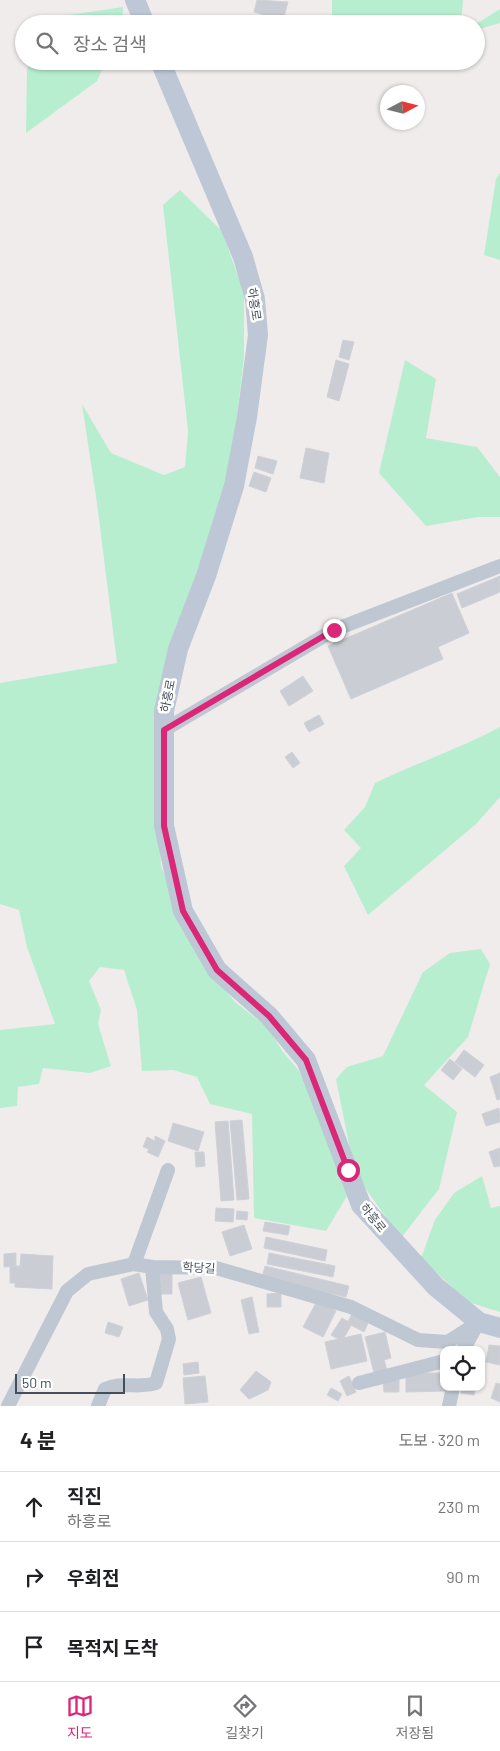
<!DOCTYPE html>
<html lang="ko">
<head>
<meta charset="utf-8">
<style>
	:root { --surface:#fff; --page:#f6f6f6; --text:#202124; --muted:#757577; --line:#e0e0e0; --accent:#db2777 }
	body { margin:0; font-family:Barlow,"Noto Sans KR",sans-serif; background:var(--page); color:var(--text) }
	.controls { position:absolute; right:15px; bottom:15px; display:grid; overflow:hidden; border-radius:10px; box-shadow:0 1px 4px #0004 }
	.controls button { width:45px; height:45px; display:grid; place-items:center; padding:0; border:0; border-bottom:1px solid var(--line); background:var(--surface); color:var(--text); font:25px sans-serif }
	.compass { position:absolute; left:380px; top:85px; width:45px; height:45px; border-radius:50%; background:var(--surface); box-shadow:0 1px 4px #0004; rotate:83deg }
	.scale { position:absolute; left:15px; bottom:12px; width:110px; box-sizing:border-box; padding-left:5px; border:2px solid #444e59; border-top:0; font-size:14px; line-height:18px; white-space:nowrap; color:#444e59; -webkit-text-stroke:4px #fff; paint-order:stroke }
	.stop { position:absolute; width:15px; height:15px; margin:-11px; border:4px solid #db2777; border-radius:50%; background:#fff }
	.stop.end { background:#db2777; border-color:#fff; box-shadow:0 1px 5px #0008 }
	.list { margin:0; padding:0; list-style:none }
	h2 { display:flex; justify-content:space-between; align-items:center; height:65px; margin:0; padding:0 20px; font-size:21px }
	h2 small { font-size:16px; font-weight:400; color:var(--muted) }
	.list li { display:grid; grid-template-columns:32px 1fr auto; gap:15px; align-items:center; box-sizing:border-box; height:70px; padding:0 20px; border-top:1px solid var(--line) }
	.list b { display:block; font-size:19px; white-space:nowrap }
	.list p { margin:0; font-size:16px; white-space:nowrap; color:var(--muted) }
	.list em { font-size:16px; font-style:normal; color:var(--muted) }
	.icon { flex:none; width:28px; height:28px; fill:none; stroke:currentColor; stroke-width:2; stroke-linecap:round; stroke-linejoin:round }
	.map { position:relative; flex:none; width:500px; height:1406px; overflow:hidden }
	.search { position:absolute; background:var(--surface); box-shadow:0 1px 4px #0004; left:15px; right:15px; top:15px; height:55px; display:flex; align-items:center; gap:12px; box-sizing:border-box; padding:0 18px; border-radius:28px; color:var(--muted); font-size:19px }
	.sheet { height:275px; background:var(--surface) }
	nav { display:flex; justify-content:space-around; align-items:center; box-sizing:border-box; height:70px; border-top:1px solid var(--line); background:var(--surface); font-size:14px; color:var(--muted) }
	nav a { display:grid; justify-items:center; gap:2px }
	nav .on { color:var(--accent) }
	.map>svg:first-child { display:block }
	.green { fill:#b8eed0 }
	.building { fill:#cbcdd4; stroke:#cfd1d8 }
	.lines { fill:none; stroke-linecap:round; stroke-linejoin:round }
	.street { stroke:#bec7d2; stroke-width:14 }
	.secondary { stroke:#bdc7d6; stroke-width:20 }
	.route { stroke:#db2777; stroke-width:6 }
	.labels { text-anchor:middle; stroke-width:5; stroke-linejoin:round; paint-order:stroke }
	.street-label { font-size:12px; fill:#444e59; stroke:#fff }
</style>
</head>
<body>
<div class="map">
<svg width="500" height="1406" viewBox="0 0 500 1406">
	<rect width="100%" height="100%" fill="#efeceb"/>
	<g class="green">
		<path d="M332,0H463L461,24H332Z"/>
		<path d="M123,7L122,24H40L42,19Z"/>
		<path d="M500,9V23L476,30V24Z"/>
		<path d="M30,61H106L97,81L26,133L27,70Z"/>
		<path d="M500,173V260L484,255L496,179Z"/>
		<path d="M180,190L222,231L244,293V358L231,466L156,781L161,866L199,956L235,1002L268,1028L283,1052L299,1071L318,1113L347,1196L326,1231L254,1218L252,1114L210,1104L197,1077L173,1070L142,1071L137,1010L124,970L100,967L89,981L101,1010L98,1024L111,1066L90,1073L43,1068L39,1084L18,1087L17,1106L0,1108V1030L55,1024L27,947L19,910L0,904V683L117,663L97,503L82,404L111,453L164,475L185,467L188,431L163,205Z"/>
		<path d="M405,360L436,379L426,438L477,447L500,477V517H478L426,526L379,473Z"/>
		<path d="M500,727V797L476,824L368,915L344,866L361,848L344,830L365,807L375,783C416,763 459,749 500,727Z"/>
		<path d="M481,949L490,964L468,1037L424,1085L457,1112L439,1189L401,1238L355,1174L336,1079L347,1067L383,1056L423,972L450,953Z"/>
		<path d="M482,1176L491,1208L500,1206V1312L468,1302L421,1258L435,1220L454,1193Z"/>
	</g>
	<g class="building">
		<path d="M257,0L288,2L283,20L254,12Z"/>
		<path d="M343,340L354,342L349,360L339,357Z"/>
		<path d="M336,360L349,364L339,401L327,397Z"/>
		<path d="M306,448L329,453L324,483L300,478Z"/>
		<path d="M258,456L277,461L273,474L255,468Z"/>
		<path d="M254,472L271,478L266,492L249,486Z"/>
		<path d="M500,576V592L462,608L457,594Z"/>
		<path d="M452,593L469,633L438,647L443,659L351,699L328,646Z"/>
		<path d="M303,676L313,691L289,706L280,691Z"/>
		<path d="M319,715L324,724L309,732L304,723Z"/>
		<path d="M292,752L300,763L293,768L285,757Z"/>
		<path d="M464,1050L484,1065L475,1077L455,1062Z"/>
		<path d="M450,1059L462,1069L453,1080L441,1070Z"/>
		<path d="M500,1073V1099L497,1100L490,1077Z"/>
		<path d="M499,1108L500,1122L486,1126L482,1114Z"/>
		<path d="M242,1120L249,1199L237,1200L230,1121Z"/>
		<path d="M228,1121L234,1200L221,1201L215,1122Z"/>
		<path d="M173,1123L204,1132L198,1151L168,1141Z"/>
		<path d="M155,1136L165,1141L158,1157L147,1152L149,1149L143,1147L147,1137L155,1141Z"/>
		<path d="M500,1148V1166L494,1167L489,1152Z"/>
		<path d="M195,1152H204L205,1166L196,1167Z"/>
		<path d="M216,1208L234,1209L233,1222L215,1221Z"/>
		<path d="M237,1211L248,1212L247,1220L236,1219Z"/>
		<path d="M265,1222L290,1226L288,1235L263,1231Z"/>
		<path d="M244,1225L252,1249L230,1256L222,1232Z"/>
		<path d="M266,1237L327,1250L325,1261L264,1248Z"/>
		<path d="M16,1253V1266L4,1267V1254Z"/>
		<path d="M269,1253L335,1266L333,1277L267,1264Z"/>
		<path d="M21,1254L53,1256L52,1289L15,1287V1283H10V1266H20Z"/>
		<path d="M265,1266L349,1286L346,1297L262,1278Z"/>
		<rect x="158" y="1272" width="14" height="22"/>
		<path d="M139,1273L148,1300L129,1306L121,1279Z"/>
		<path d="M201,1277L211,1313L188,1320L178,1283Z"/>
		<path d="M281,1293V1307H267V1294Z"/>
		<path d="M252,1297L259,1332L249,1334L241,1300Z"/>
		<path d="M317,1301L336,1311L323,1337L303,1327Z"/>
		<path d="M352,1314L368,1323L364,1332L347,1323Z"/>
		<path d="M342,1318L352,1324L342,1341L331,1335Z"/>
		<path d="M108,1322L123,1327L119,1337L105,1333Z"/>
		<path d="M385,1332L391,1358L384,1360L387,1370L374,1373L365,1337Z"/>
		<path d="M361,1334L367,1361L331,1369L325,1342Z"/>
		<path d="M489,1345L500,1346V1365L486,1362Z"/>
		<path d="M198,1362L199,1373L184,1375L183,1364Z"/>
		<path d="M256,1371L271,1382L268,1390L249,1399L240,1390Z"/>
		<path d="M406,1373H444V1387H446L447,1391L406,1392Z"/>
		<path d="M205,1376L208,1402L185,1404L183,1378Z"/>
		<path d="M349,1376L356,1392L347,1396L340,1381Z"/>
		<path d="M399,1380V1392H384L383,1381Z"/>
		<path d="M496,1383L500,1384V1402L491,1398Z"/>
		<path d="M462,1387H475L474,1395L461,1393Z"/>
		<path d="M331,1388L342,1394L338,1401L327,1395Z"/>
	</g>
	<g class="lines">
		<g class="street">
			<path d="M164,730L334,630L500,566"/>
			<path d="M134,1264L168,1170"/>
			<path d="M463,1350L477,1325"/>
			<path d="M359,1383L444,1361"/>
			<path d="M8,1406L67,1291L88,1274L134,1264L152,1267L216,1268L351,1307L418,1340L448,1342L479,1322"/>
			<path d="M98,1406L105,1389C122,1381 139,1389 156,1383L169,1339L167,1329L156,1312L152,1267"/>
			<path d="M449,1406L453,1387"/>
		</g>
		<g class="secondary">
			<path d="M135,0L145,24"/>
			<path d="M160,61L243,257L255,299L258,335L247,417L234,486L206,576L178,649L164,711V826L183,911L217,970L269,1016L306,1060L361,1205L436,1287L479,1322L500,1328"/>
		</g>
	</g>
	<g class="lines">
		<path class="route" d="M334,630L164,730V826L183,911L217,970L269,1016L306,1060L348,1170"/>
	</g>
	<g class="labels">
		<g class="street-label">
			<text transform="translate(254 304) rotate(81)" y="4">하흥로</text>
			<text transform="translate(168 696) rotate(-79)" y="4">하흥로</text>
			<text transform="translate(373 1218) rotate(51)" y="4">하흥로</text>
			<text transform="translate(199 1268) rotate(3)" y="4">학당길</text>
		</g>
	</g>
</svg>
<div class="controls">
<button><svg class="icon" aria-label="locate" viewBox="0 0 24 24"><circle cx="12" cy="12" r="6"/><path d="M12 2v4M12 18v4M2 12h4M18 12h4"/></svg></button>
</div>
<svg class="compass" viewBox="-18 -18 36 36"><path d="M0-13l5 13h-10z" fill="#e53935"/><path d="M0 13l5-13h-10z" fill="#757577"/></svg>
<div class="scale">50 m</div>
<div class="stop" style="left:348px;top:1170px"></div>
<div class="stop end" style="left:334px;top:630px"></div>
<div class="search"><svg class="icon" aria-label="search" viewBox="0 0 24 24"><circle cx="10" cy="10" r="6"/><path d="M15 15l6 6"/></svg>장소 검색</div>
</div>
<section class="sheet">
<h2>4 분<small>도보 · 320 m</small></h2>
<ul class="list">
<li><svg class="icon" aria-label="ahead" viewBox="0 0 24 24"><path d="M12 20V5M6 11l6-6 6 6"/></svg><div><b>직진</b><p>하흥로</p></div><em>230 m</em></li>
<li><svg class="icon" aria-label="right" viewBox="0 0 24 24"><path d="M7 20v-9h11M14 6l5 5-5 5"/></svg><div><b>우회전</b></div><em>90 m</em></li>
<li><svg class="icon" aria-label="arrive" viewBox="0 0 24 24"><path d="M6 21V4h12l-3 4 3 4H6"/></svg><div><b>목적지 도착</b></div></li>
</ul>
</section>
<nav>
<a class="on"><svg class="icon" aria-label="map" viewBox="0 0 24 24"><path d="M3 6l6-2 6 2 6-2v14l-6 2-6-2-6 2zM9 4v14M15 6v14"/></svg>지도</a>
<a><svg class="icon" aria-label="directions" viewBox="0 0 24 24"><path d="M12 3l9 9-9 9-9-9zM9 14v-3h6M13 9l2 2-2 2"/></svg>길찾기</a>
<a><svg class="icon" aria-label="saved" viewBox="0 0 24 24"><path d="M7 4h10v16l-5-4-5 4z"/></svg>저장됨</a>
</nav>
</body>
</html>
